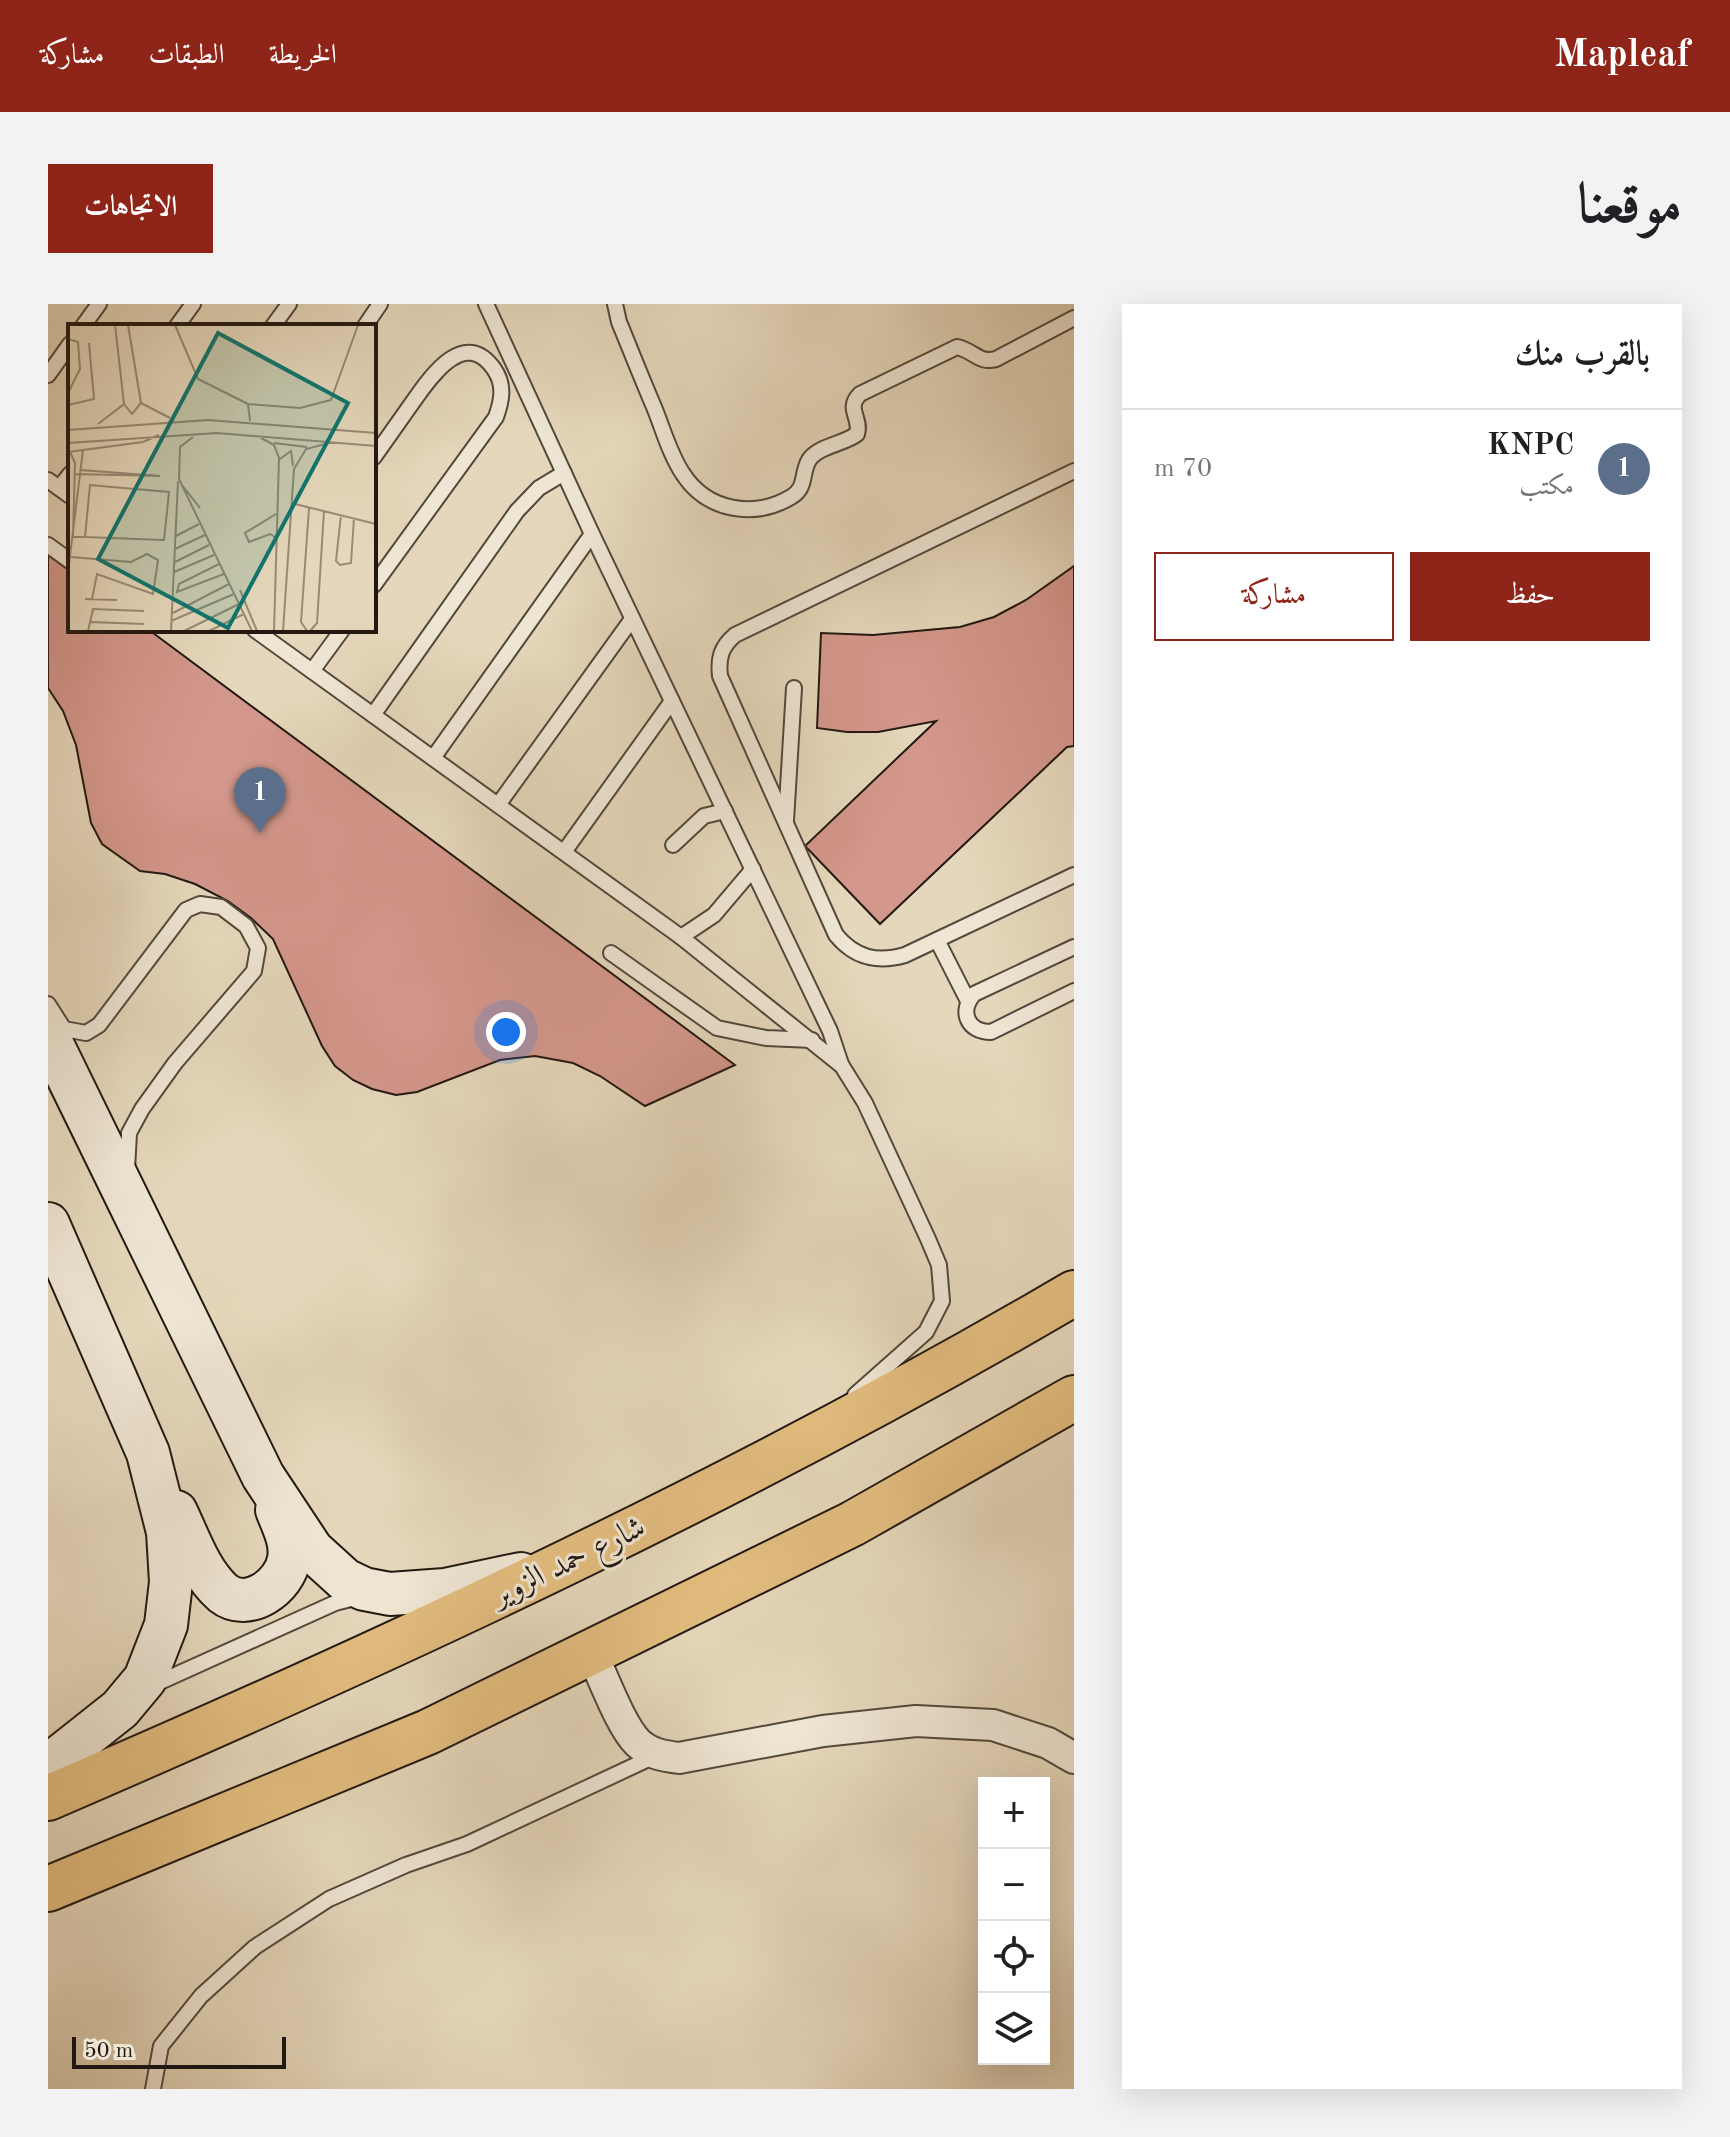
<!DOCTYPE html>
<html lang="ar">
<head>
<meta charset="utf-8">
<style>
	:root { --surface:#fff; --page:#f2f2f2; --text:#202124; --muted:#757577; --line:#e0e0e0; --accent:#8f2418 }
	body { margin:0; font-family:"Old Standard TT",Amiri,serif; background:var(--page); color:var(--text); direction:rtl }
	.controls { position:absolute; right:24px; bottom:24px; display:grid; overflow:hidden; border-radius:0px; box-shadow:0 8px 32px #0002 }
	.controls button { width:72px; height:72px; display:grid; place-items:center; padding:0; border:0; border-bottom:2px solid var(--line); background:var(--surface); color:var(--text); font:40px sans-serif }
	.scale { position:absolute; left:24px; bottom:20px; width:214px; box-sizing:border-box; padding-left:8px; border:4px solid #221811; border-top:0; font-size:22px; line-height:28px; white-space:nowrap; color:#221811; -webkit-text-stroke:6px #eee5d3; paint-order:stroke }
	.you { position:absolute; left:458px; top:728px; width:28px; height:28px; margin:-20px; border:6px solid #fff; border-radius:50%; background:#1a73e8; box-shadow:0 0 0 12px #1a73e833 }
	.badge { display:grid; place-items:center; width:52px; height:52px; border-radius:50%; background:var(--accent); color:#fff; font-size:26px; font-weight:700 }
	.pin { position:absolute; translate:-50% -66px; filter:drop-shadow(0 2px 4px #0008) }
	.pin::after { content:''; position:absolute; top:42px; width:28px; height:24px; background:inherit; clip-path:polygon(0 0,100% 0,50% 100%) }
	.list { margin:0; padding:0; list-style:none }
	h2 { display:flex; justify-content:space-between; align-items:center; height:104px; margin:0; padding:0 32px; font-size:34px }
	h2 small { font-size:26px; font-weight:400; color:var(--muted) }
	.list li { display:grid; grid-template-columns:52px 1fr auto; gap:24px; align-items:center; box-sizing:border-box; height:120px; padding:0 32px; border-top:2px solid var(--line) }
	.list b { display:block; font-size:30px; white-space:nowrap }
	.list p { margin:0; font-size:26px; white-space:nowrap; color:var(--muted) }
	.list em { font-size:26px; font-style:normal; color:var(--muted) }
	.actions { display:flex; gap:16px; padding:24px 32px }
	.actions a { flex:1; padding:18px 0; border:2px solid var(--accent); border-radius:0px; text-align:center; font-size:28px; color:var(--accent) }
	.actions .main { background:var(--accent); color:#fff }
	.icon { flex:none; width:44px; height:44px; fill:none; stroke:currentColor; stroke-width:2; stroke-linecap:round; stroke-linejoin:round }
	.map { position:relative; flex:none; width:1026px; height:1785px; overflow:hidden; direction:ltr; border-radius:0px }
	header { display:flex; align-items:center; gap:48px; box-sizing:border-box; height:112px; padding:0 40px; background:var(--accent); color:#fff }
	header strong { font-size:38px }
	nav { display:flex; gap:44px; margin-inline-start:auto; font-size:28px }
	.intro { display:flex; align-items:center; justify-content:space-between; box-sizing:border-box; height:192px; padding:0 48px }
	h1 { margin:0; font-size:56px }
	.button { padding:20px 36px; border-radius:0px; background:var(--accent); color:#fff; font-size:28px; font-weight:700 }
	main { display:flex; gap:48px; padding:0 48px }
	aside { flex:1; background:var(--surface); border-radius:0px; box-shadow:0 8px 32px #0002 }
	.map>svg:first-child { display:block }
	.building { fill:#d4978c; stroke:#221811; stroke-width:2 }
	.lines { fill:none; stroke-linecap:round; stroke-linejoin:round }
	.lane-casing { stroke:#53483c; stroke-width:18 }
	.street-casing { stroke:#53483c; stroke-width:34 }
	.secondary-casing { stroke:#221811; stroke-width:46 }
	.primary-casing { stroke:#221811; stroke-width:48 }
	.lane { stroke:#eee5d3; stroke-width:14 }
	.street { stroke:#eee5d3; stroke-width:30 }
	.secondary { stroke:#eee5d3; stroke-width:42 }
	.primary { stroke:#e2bc7e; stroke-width:44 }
	.labels { text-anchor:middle; stroke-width:6; stroke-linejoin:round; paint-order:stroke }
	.street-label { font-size:32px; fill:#221811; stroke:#eee5d3 }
	.inset-road { fill:none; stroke:#978b77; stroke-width:2 }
	.view { fill:#0f766e; fill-opacity:0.15; stroke:#0f766e; stroke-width:4 }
	.inset-edge { fill:none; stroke:#221811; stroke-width:4 }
</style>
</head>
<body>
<header>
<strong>Mapleaf</strong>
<nav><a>الخريطة</a><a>الطبقات</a><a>مشاركة</a></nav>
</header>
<div class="intro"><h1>موقعنا</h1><a class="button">الاتجاهات</a></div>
<main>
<aside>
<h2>بالقرب منك<small></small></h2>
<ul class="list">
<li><span class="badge" style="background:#5c6f8a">1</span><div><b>KNPC</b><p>مكتب</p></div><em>70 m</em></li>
</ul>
<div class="actions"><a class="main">حفظ</a><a>مشاركة</a></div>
</aside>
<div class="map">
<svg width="1026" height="1785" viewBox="0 0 1026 1785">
	<rect width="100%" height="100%" fill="#e5d7bb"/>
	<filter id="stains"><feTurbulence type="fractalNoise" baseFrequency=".0025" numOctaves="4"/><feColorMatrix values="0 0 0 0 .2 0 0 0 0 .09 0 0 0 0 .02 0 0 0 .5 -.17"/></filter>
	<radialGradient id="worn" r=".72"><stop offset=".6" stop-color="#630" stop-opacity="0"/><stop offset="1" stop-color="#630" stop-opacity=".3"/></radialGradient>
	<g class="building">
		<path d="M0,251L22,267V326H101L687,761L597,802L552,772L525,759L487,752L452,756L369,788L348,791L324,785L305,776L287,762L274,742L225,635L203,614L180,597L147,580L117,570L92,567L54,540L43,519L28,441L15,407L0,384Z"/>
		<path d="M1026,262V442L1019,443L832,620L757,542L888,417L830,428H799L769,424L773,329L825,331L912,323L946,313L978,296Z"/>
	</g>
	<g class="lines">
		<g class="lane-casing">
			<g id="lane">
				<path d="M438,0L544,230L782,727L793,760"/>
				<path d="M567,0L571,18C583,47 594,75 606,103C615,125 622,151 635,170C659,207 706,215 743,193C759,184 753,169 761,156C770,142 796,140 809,130C814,114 797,105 812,90L909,43C925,46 931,60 948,55L1026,14"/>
				<path d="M35,22L51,0"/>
				<path d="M129,22L145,0"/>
				<path d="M225,22L241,0"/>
				<path d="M317,22L332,0"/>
				<path d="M0,71L22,40"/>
				<path d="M326,153C338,136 350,119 362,102C380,77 415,21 446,65C457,81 454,96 448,113L326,281"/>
				<path d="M1026,167L687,331C673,343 670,354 672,372L788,631C807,654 829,659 857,651L1026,571"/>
				<path d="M0,176L22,192"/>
				<path d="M11,184L22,170"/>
				<path d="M0,241L22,257"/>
				<path d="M207,326L633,633L794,762L817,799L880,935L891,961L894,997L878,1028L807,1091"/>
				<path d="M264,367L294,326"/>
				<path d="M325,411L469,207L491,184L516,169"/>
				<path d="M385,454L544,230"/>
				<path d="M450,501L584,315"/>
				<path d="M738,517L746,384"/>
				<path d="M625,541L656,512L677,507"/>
				<path d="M516,548L624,397"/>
				<path d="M633,633L666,611L705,565"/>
				<path d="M889,636L920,697"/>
				<path d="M1026,643L926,690C911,707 919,728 943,728L1026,687"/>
				<path d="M563,649L669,724L718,734L764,736"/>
				<path d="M0,700L16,725L38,729L51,721L138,606L152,600L173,603L198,622L210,644L206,667L127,759L94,805L81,829L79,866"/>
				<path d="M103,1382L287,1299L311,1293"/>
				<path d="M105,1785L113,1742L153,1692L207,1643L281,1595L358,1561L419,1540L609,1451"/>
			</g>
		</g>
		<g class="street-casing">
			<path id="street" d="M543,1348C555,1372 572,1421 590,1439C602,1450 616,1452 631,1454L775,1427L868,1417L945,1421L1000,1439L1026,1454"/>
		</g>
		<g class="secondary-casing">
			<g id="secondary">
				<path d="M0,732L215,1172L264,1246L297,1276L316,1285L342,1290L397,1286L473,1270"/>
				<path d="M0,920L100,1149L120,1228L123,1278L118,1321L97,1375L72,1405L0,1462"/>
				<path d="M128,1208C141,1235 152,1269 175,1289C200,1309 237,1282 241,1255C244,1238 235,1221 229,1206"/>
			</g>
		</g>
		<g class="primary-casing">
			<g id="primary">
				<path d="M0,1494C350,1343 697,1182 1026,989"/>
				<path d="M0,1585L380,1428L804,1220L1026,1094"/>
			</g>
		</g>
		<use href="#lane" class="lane"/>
		<use href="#street" class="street"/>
		<use href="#secondary" class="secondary"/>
		<use href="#primary" class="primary"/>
	</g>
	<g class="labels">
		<g class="street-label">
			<text transform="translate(520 1256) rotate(-26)" y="11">شارع حمد الزوير</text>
		</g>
	</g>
	<g transform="translate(20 20)">
		<rect width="308" height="308" fill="#e5d7bb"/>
		<path class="inset-road" d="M60,1L73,79L102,94M107,1L130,55L180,80L182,97M0,15L10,18L12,45L0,69M56,80L64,90L73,79M180,80L232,84L263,76L290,1M0,81L26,75L21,19M30,100L56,80L47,1M0,106L140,96L308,109M125,113L112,123L111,155L184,307M193,114L206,121L211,134L206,307M0,119L149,109L308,122M206,119L239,123M0,128L75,118L91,111M2,128L7,139L5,213M212,135L223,127L225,142M6,150L92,152L12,146M114,161L132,184M223,179L308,200M273,191L268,237L272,241L283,239L286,194M108,212L131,200M5,213H17L95,216H96L101,168L22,161L17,213M207,213L202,210L181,218L177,209L208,190M107,225L137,211M3,233L63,238L79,230L90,236L85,270L29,250L24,275M107,238L141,221M151,240L111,260L109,268L156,250M0,248L15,126M106,248L146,231M172,266L189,307M17,275L49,276M105,289L161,260M103,297L166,270M21,298L76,300M20,307L25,285L76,287M103,307L110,157M116,307L171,280M141,307L176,290M215,307L226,145L238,125L261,119M239,307L233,298L241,184M242,307L249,299L256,187"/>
		<path class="view" d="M150,9L280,79L160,304L30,235Z"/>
		<rect width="308" height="308" class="inset-edge"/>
	</g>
	<rect width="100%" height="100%" filter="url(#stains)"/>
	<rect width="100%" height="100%" fill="url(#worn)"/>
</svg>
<div class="controls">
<button>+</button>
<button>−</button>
<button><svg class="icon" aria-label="locate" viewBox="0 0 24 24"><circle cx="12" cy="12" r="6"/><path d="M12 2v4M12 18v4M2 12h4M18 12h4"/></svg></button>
<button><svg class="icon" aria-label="layers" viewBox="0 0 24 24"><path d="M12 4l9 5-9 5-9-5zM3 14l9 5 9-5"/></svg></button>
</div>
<div class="scale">50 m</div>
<div class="you"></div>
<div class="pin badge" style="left:212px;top:529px;background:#5c6f8a">1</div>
</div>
</main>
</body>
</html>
